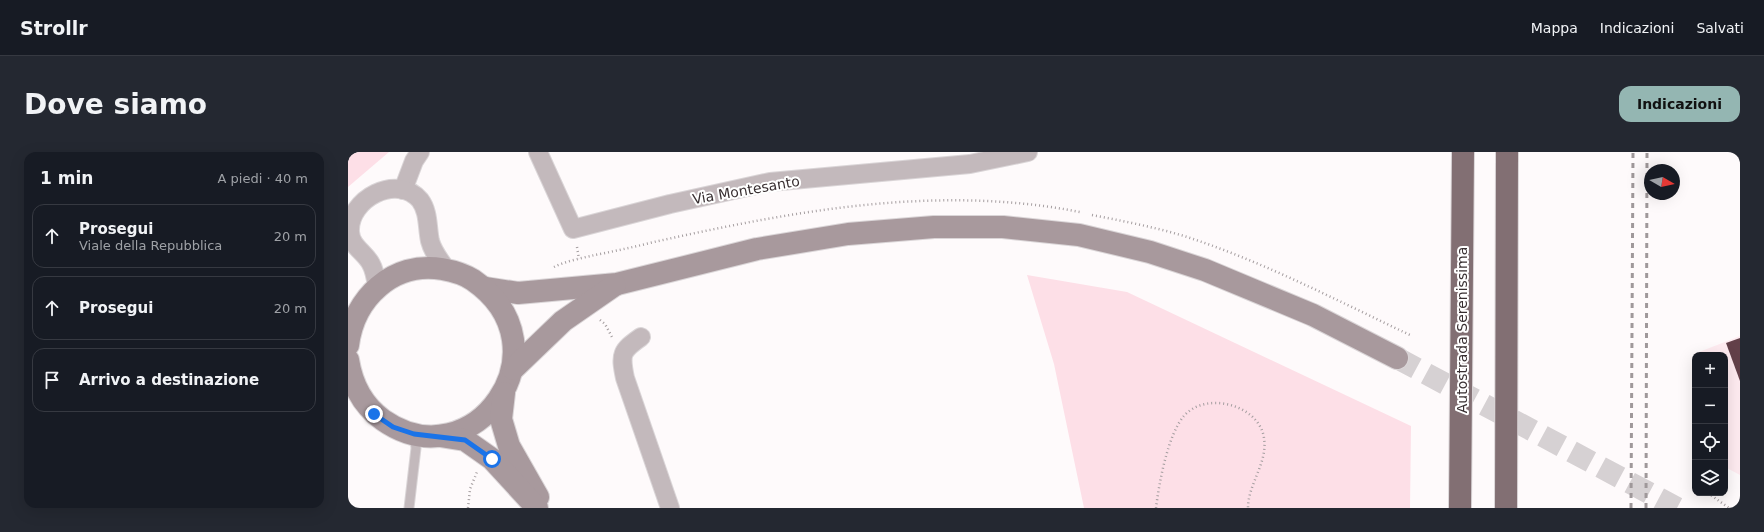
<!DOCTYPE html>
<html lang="it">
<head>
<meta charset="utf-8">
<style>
	:root { --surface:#171b24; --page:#242831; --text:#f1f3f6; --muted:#9ea1a6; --line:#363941; --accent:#94b6b2 }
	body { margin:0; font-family:"DejaVu Sans",sans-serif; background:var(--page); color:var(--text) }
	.controls { position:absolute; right:12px; bottom:12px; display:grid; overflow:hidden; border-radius:8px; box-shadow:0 4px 16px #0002 }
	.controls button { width:36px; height:36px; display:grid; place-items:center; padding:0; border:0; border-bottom:1px solid var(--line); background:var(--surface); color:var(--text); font:20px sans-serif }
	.compass { position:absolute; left:1296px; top:12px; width:36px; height:36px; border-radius:50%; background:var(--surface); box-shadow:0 4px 16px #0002; rotate:99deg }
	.stop { position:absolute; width:12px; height:12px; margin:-9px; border:3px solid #1a73e8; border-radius:50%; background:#fff }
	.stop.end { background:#1a73e8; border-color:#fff; box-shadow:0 1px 4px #0008 }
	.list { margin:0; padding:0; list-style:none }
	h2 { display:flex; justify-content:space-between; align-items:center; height:52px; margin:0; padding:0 16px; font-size:17px }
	h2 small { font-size:13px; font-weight:400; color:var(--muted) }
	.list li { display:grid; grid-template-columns:26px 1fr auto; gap:12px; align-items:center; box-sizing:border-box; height:64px; margin:0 8px 8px; padding:0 8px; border:1px solid var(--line); border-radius:12px }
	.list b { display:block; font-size:15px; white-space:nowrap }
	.list p { margin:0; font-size:13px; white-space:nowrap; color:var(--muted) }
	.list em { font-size:13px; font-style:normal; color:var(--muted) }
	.icon { flex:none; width:22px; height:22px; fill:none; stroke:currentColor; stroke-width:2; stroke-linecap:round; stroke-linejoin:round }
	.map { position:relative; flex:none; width:1392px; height:356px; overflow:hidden; border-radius:12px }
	header { display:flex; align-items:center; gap:24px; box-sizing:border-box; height:56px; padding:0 20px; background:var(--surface); border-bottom:1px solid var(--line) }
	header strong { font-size:19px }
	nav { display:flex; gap:22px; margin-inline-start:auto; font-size:14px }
	.intro { display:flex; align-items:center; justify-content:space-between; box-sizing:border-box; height:96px; padding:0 24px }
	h1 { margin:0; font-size:28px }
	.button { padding:10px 18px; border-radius:12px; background:var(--accent); color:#111; font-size:14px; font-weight:700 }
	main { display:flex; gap:24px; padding:0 24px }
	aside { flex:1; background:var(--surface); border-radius:12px; box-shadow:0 4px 16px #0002 }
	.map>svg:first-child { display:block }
	.built { fill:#feebf0 }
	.green { fill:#fddfe7 }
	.building { fill:#62414a; filter:url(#shadow) }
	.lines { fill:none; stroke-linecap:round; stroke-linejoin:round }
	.secondary-tunnel { stroke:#d6d1d3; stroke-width:22; stroke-dasharray:22 11; stroke-linecap:butt }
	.lane-casing { stroke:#dad5d7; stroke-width:11 }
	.street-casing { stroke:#dad5d7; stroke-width:20 }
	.secondary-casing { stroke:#dad5d7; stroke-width:24 }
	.highway-casing { stroke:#dad5d7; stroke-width:24 }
	.path { stroke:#a59ea0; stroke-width:2.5; stroke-dasharray:1 3; stroke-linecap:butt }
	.lane { stroke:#c3b9bc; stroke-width:9 }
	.street { stroke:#c3b9bc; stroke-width:18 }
	.secondary { stroke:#a8999d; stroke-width:22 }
	.highway { stroke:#826f73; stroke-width:22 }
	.rail { stroke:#9f989a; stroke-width:3; stroke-dasharray:5 5; stroke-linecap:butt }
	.route { stroke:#1a73e8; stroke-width:5 }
	.labels { text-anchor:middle; stroke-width:4; stroke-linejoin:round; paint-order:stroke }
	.street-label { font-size:14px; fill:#382f31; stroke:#fff }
</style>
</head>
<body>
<header>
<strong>Strollr</strong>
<nav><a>Mappa</a><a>Indicazioni</a><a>Salvati</a></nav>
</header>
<div class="intro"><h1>Dove siamo</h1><a class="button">Indicazioni</a></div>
<main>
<aside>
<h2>1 min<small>A piedi · 40 m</small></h2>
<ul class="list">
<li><svg class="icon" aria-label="ahead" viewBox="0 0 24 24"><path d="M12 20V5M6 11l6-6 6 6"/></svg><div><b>Prosegui</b><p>Viale della Repubblica</p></div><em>20 m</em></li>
<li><svg class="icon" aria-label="ahead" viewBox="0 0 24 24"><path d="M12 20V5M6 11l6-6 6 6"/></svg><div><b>Prosegui</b></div><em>20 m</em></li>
<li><svg class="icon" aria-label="arrive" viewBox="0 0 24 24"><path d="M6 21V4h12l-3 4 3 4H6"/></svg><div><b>Arrivo a destinazione</b></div></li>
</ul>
</aside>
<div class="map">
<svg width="1392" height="356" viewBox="0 0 1392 356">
	<defs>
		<filter id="shadow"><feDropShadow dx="3.5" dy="3.5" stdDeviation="1" flood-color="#0004"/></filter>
	</defs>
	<rect width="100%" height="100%" fill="#fefafb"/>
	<path class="built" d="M1392,184V323L1377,315V203H1347V208L1346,202Z"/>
	<g class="green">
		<path d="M0,0H41L0,35Z"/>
		<path d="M679,123L779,140L1063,274L1062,356H736L706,212Z"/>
	</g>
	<path class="building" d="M1392,186V229L1378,191Z"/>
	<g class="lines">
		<path class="secondary-tunnel" d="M1049,206L1329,356"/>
		<g class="lane-casing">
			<path id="lane" d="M61,356L68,296L66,282"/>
		</g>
		<g class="street-casing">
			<g id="street">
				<path d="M190,0L225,77L322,52L422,30L622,12L680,0"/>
				<path d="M55,38L66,9L72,0"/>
				<path d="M29,135C28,128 27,119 23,112C17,100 3,95 2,80C0,47 49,21 72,48C81,60 79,75 82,89C85,100 92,109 99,118"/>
				<path d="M293,185C273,199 272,202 277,226L322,356"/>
			</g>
		</g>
		<g class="secondary-casing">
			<g id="secondary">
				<path d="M137,136L170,141L269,132L409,97L500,82L586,75H655L731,83L802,100L857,118L965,163L1049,206"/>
				<path d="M0,193C6,146 45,109 94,117C105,119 116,122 125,128C223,196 125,331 35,268C14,253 4,233 0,208"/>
				<path d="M165,217L215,169L267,133"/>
				<path d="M156,241L153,267L161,294L190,345"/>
				<path d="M92,284L117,288L144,307L189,356"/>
			</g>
		</g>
		<g class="highway-casing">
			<g id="highway">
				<path d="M1112,356L1115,0"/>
				<path d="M1158,356L1159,0"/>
			</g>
		</g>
		<g class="path">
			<path d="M744,63C775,69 806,75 836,84C914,109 988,148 1062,183"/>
			<path d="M229,95L231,107"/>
			<path d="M206,115C218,109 234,106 247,103C267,99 286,95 306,90C446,59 589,32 732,60"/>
			<path d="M252,168L257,172L264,185"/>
			<path d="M1360,341L1381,356"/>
			<path d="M120,356L122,337L129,320"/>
			<path d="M808,356C811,331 820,282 836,264C857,239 911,252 916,286C920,311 900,332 900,356"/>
		</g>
		<use href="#lane" class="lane"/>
		<use href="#street" class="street"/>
		<use href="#secondary" class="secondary"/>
		<use href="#highway" class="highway"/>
		<g class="rail">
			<path d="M1283,356L1285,0"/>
			<path d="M1298,356L1299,0"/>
		</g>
	</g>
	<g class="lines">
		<path class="route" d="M26,262L45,275L66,282L117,288L144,307"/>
	</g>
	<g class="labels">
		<g class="street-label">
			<text transform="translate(398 38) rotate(-10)" y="5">Via Montesanto</text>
			<text transform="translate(1114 178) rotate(-90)" y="5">Autostrada Serenissima</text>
		</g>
	</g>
</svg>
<div class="controls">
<button>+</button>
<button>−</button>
<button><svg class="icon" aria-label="locate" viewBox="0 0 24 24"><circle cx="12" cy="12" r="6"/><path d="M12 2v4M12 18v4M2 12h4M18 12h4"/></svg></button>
<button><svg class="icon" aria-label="layers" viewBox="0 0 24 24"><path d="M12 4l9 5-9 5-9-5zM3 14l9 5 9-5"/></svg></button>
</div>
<svg class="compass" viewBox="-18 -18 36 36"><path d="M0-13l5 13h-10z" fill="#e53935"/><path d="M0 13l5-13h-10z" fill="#9ea1a6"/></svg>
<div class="stop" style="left:144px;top:307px"></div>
<div class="stop end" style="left:26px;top:262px"></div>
</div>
</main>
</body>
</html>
